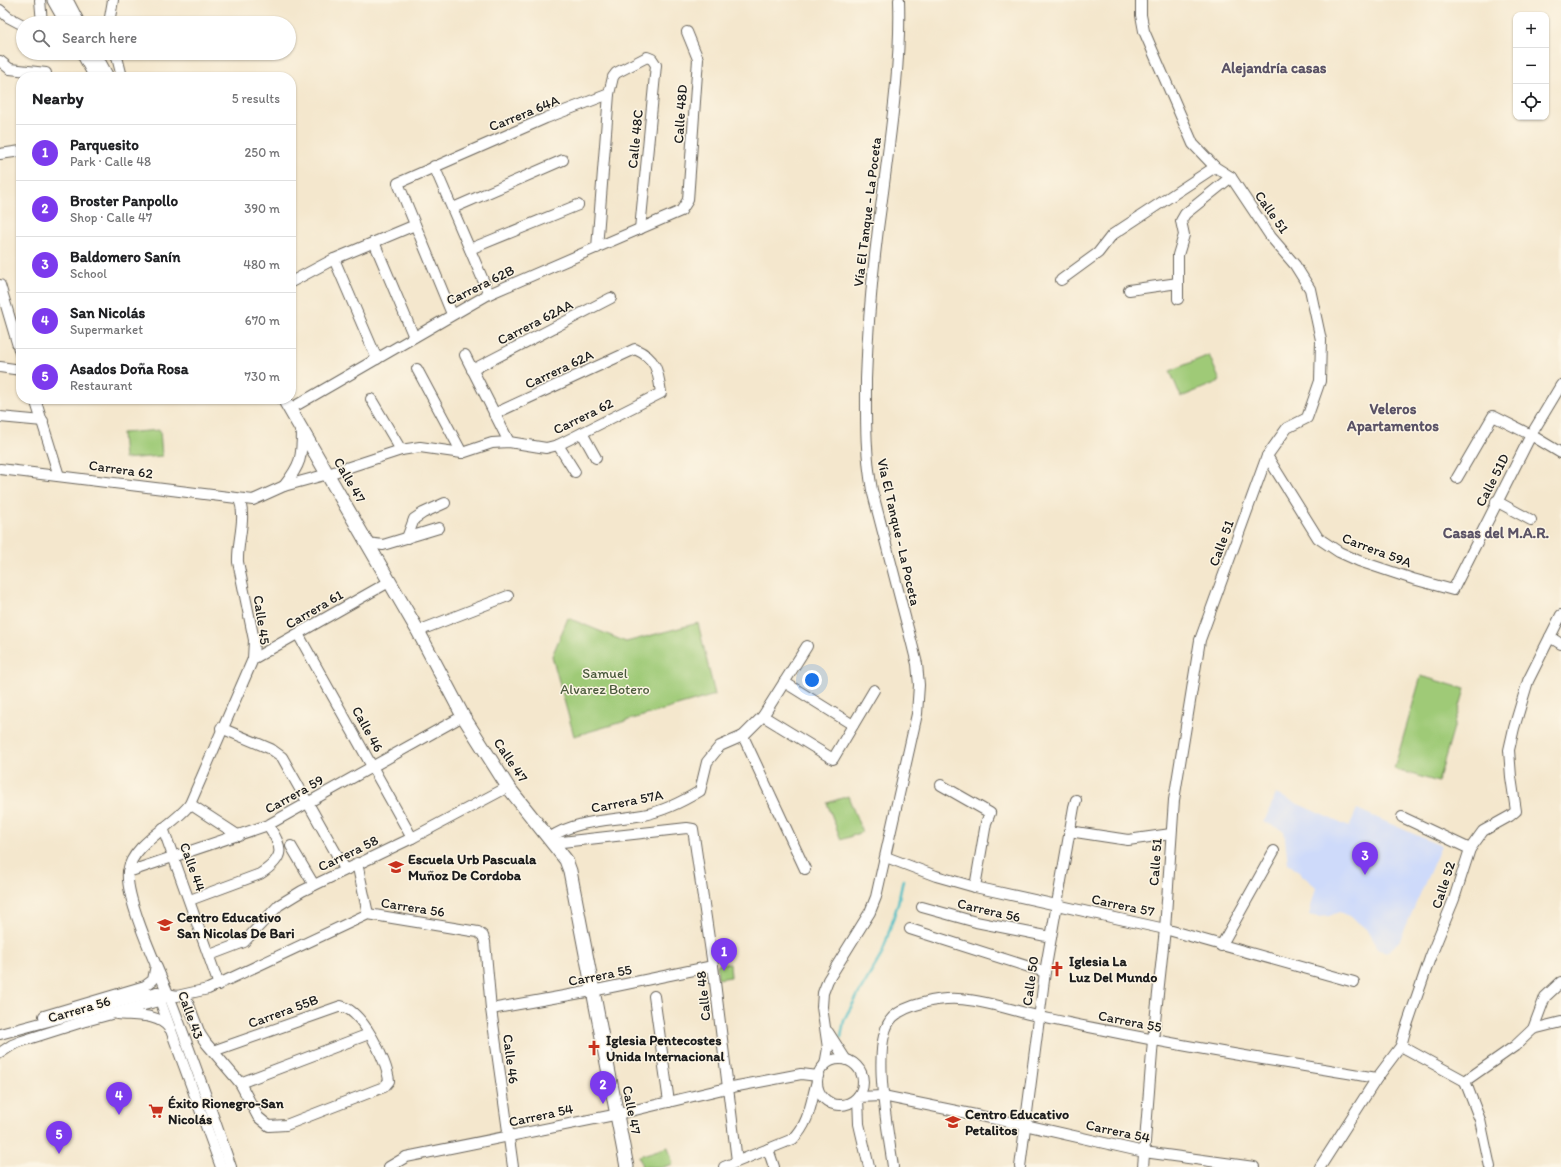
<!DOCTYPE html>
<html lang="en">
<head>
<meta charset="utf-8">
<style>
	:root { --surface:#fff; --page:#f6f6f6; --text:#202124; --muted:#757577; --line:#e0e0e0; --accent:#7c3aed }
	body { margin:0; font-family:Itim,sans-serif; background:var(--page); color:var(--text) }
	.controls { position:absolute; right:12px; top:12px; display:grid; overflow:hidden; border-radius:8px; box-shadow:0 1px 3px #0004 }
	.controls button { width:36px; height:36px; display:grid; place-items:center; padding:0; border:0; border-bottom:1px solid var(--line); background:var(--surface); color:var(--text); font:20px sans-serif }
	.you { position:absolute; left:812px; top:680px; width:14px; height:14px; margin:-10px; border:3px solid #fff; border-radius:50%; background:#1a73e8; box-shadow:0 0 0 6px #1a73e833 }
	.badge { display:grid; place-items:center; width:26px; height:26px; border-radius:50%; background:var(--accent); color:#fff; font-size:13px; font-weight:700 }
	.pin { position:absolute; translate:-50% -33px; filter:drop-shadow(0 1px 2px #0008) }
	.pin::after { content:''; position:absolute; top:21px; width:14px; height:12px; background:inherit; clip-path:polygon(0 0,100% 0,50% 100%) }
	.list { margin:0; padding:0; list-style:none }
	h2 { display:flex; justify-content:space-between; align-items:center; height:52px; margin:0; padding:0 16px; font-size:17px }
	h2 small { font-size:13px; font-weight:400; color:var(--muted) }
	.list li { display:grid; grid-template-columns:26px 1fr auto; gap:12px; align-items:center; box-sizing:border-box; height:56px; padding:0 16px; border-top:1px solid var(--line) }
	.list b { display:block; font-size:15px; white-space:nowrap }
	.list p { margin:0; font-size:13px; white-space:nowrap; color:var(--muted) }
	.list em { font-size:13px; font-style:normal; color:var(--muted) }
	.icon { flex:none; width:22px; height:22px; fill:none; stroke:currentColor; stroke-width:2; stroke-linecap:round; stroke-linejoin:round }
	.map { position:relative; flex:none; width:1561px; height:1167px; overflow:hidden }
	.search { position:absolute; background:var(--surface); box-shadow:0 1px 3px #0004; left:16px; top:16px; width:280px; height:44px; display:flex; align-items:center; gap:10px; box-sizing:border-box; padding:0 14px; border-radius:22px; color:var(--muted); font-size:15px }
	.panel { position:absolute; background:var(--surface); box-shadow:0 1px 3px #0004; left:16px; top:72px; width:280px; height:332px; border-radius:16px }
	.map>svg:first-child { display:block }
	.built { fill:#cedafa }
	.green { fill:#9fca77; stroke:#5e734a }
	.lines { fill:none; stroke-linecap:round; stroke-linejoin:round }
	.stream { stroke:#50bfc6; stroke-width:2.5 }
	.minor-casing { stroke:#68635a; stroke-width:12 }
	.major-casing { stroke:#68635a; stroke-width:15 }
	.minor { stroke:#fff; stroke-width:10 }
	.major { stroke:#fff; stroke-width:13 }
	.labels { text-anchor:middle; stroke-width:3; stroke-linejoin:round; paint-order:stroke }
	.street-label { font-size:14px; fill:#1c1c1c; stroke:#fcf5e5 }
	.park-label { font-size:14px; fill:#4a593c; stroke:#fcf5e5 }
	.poi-label { font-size:14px; font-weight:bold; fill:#1c1c1c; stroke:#fcf5e5; text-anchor:start }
	.neighbourhood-label { font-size:15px; font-weight:bold; fill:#5a5265; stroke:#fcf5e5 }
</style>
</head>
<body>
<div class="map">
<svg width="1561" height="1167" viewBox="0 0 1561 1167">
	<rect width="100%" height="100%" fill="#fcf5e5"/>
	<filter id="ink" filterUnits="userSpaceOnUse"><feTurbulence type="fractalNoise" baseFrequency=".025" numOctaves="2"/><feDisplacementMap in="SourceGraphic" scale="8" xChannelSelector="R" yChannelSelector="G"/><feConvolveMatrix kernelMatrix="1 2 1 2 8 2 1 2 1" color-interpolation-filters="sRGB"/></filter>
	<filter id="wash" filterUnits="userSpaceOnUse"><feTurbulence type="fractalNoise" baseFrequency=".012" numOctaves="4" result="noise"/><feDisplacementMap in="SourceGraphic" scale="16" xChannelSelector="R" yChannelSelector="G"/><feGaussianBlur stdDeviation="0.9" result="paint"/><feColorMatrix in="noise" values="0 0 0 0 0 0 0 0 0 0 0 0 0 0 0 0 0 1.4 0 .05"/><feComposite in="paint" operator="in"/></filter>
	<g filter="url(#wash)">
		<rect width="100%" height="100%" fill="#f4e7cd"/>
		<path class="built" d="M1276,794L1349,827L1357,809L1441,846L1400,940L1387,953L1377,948L1366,929L1350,916L1339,912L1329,916L1318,917L1309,915L1316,887L1288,863L1284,831L1264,822Z"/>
		<g class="green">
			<path d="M1209,355L1220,381L1181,397L1170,371Z"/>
			<path d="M160,430L162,456L124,459L122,433Z"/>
			<path d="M568,618L626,642L698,623L715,695L574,736L552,656Z"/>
			<path d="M1421,676L1465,689L1438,782L1394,769Z"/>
			<path d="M848,796L862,832L841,840L827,803Z"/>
			<path d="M730,963L731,977L718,979L717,965Z"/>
			<path d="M668,1147L673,1164L663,1167H642L639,1156Z"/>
		</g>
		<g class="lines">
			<path class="stream" d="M841,1037L844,1021L847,1014L882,954L898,903L903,880"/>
		</g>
	</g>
	<g filter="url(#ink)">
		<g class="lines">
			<g class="minor-casing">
				<g id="minor">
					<path d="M40,0L42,23"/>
					<path d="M1141,0V15L1144,31L1193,144L1215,167L1231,177L1271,237L1295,265L1310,289L1321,340L1320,381L1307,418L1287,428L1267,456L1200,640L1174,800L1165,929L1153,1040L1143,1167"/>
					<path d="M0,10L8,17L23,25"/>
					<path d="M109,23L113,0"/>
					<path d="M116,53L122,77"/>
					<path d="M0,61L10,69L46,73"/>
					<path d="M0,154L21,151"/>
					<path d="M434,166L489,294"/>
					<path d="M453,208L563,160"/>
					<path d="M374,242L414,337"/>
					<path d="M597,248L609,94"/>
					<path d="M470,249L578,205"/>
					<path d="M334,259L377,359"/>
					<path d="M1061,280L1098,253L1112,235L1215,167"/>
					<path d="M291,282L334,259L415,225"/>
					<path d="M0,285L21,356"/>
					<path d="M1129,290L1178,283"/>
					<path d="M1178,299V255L1184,235L1181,221L1185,214L1231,177"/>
					<path d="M452,314L398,183L546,118L609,94L613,77L616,73L647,57L652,59L656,65L640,229"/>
					<path d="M465,355L509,442"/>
					<path d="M0,367L21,370"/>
					<path d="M417,369L462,453"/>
					<path d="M472,370L611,298"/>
					<path d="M35,399L59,476"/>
					<path d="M371,399L401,450"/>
					<path d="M290,409L489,294L681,211L688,200L698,59L687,32"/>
					<path d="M0,417L43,421"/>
					<path d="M582,433L596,458"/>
					<path d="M558,445L575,472"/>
					<path d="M1267,456L1318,538L1339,552L1359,561L1413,579L1453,590L1531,435L1561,385"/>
					<path d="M0,469L253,500L284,486L328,474L401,450L420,447L462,453L492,443L509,442L546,448L558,445L661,393C658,371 657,359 635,349L494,414"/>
					<path d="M1457,478L1493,416L1531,435L1561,453"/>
					<path d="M284,486C301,464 302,458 302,430"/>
					<path d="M1496,501L1531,520"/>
					<path d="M407,538L414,519L423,513L445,503"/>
					<path d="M367,543L383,545L439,528"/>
					<path d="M418,631L508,596"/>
					<path d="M298,634L412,838"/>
					<path d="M1550,637L1561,644"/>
					<path d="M253,659L389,582"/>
					<path d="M784,682L853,725"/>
					<path d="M763,716L833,759L874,690"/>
					<path d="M221,728L271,749L282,757L345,869"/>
					<path d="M743,736L805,869"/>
					<path d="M941,785L990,813L986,823L975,887"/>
					<path d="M190,804L239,836"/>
					<path d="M1402,817L1470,849"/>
					<path d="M163,828L219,985"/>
					<path d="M1069,831L1128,840L1171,834"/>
					<path d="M549,838C577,819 611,821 643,815C664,811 682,802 700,791L707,762L720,746L743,736L763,716L807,646"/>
					<path d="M553,843L687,828L693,829L713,966L737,1161"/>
					<path d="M291,846L314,885"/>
					<path d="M886,857L936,876L975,887L1165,929L1354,982"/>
					<path d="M357,863L368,914"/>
					<path d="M128,872L268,825L463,716"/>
					<path d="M190,900L260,874C286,857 283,848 268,825"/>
					<path d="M922,907L976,922L1051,937"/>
					<path d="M910,929L1045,972"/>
					<path d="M1221,946L1274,851"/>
					<path d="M210,955L244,942L279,905L302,891L412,838L508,787"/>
					<path d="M157,992L221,1167"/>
					<path d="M185,995L200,1034L206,1043L240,1083L258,1117L269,1126L286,1125L376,1090L384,1087L389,1081C387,1060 362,1011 341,1006L213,1051"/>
					<path d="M654,996L669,1102"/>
					<path d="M491,1009L592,991L713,966"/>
					<path d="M117,1014C133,1016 159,1013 169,1028"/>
					<path d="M44,1016L145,986L153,980L156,965"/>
					<path d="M1533,1029L1545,997L1561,982"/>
					<path d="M828,1032L846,1060"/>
					<path d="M0,1034L157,992L177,996L208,989L368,914L478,932L483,936L485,942L491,1009L513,1167"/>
					<path d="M1401,1046L1465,1081"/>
					<path d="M0,1053L12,1045L22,1041L82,1022L155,1002L165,997"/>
					<circle cx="840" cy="1082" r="23"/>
					<path d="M825,1065L828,1048L822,1007L823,993L828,980L870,912L876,897L917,714L919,685L917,664L911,640L872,490C865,452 866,417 866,379C868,316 874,254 883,192C891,129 901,64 899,0"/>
					<path d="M1465,1081L1515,1046L1533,1029L1561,1022"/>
					<path d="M1465,1081L1480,1120L1490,1167"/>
					<path d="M240,1083L369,1034"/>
					<path d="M768,1149L774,1167"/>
					<path d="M231,1167C211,1110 191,1052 169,996C158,969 125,899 128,872C132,843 174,826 190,804L253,659L254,640L238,562C237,541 247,518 239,499"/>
					<path d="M389,1167L406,1157L614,1115L727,1088L801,1074L818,1076"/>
					<path d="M724,1167L793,1139C809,1124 811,1102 817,1081"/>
					<path d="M869,1167L859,1124L858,1097L883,1096L1025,1125L1144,1152L1254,1167"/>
					<path d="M893,1167C889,1135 869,1040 893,1017C907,1004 939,998 958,999C984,1000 1011,1010 1037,1016C1062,1022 1088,1027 1114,1032C1201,1050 1289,1063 1377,1078"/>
					<path d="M1020,1167L1045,972L1074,807L1076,800"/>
					<path d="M1320,1167L1377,1078L1401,1046L1405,1031L1430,958L1454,899L1470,849L1483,831L1510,816L1516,811L1511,777L1509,750L1514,728L1528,681L1561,615"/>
				</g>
			</g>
			<g class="major-casing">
				<g id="major">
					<path d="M54,0L67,23"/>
					<path d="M66,0L78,23"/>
					<path d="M83,53L96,77"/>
					<path d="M94,53L107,77"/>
					<path d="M284,399L418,631L463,716L508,787L566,860L570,871L627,1167"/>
				</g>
			</g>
			<use href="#minor" class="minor"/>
			<use href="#major" class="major"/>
		</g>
	</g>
	<defs>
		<g id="school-bare" transform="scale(1.2)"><path d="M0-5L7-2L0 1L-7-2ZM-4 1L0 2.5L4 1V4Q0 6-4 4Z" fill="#c8321e" stroke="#fcf5e5" stroke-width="2.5" paint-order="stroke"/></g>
		<g id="church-bare" transform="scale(1.2)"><path d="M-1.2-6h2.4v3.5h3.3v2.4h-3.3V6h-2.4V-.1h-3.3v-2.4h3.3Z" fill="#c8321e" stroke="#fcf5e5" stroke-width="2.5" paint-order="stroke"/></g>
		<g id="supermarket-bare" transform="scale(1.2)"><path d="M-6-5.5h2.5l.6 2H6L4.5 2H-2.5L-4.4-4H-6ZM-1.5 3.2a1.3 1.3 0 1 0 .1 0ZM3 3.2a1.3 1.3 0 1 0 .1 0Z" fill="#c8321e" stroke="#fcf5e5" stroke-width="2.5" paint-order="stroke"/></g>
	</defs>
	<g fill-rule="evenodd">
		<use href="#school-bare" x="396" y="867"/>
		<use href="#school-bare" x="165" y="925"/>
		<use href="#church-bare" x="1057" y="969"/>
		<use href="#church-bare" x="594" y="1048"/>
		<use href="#supermarket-bare" x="156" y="1111"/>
		<use href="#school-bare" x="953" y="1122"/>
	</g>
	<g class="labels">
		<g class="street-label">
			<text transform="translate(524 113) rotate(-22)" y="5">Carrera 64A</text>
			<text transform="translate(680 114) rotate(-86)" y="5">Calle 48D</text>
			<text transform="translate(635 139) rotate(-84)" y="5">Calle 48C</text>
			<text transform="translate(867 212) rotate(-83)" y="5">Vía El Tanque - La Poceta</text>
			<text transform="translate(1272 212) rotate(55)" y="5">Calle 51</text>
			<text transform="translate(480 285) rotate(-26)" y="5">Carrera 62B</text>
			<text transform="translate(535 322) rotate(-27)" y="5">Carrera 62AA</text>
			<text transform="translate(559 369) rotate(-25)" y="5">Carrera 62A</text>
			<text transform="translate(583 416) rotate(-26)" y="5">Carrera 62</text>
			<text transform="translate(121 469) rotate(8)" y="5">Carrera 62</text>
			<text transform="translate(350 480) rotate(60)" y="5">Calle 47</text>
			<text transform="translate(1492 480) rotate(-63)" y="5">Calle 51D</text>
			<text transform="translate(899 532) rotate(77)" y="5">Vía El Tanque - La Poceta</text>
			<text transform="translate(1221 543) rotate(-70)" y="5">Calle 51</text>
			<text transform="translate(1377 550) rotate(21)" y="5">Carrera 59A</text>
			<text transform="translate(314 609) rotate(-30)" y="5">Carrera 61</text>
			<text transform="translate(262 620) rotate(82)" y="5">Calle 45</text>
			<text transform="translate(368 729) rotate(61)" y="5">Calle 46</text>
			<text transform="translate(511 760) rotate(56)" y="5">Calle 47</text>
			<text transform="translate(294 794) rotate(-29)" y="5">Carrera 59</text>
			<text transform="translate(627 801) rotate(-11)" y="5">Carrera 57A</text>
			<text transform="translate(348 853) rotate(-26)" y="5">Carrera 58</text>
			<text transform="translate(1155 862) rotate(-86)" y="5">Calle 51</text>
			<text transform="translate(193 867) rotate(70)" y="5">Calle 44</text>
			<text transform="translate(1443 885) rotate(-72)" y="5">Calle 52</text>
			<text transform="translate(1123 905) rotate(12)" y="5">Carrera 57</text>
			<text transform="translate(413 907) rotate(9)" y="5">Carrera 56</text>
			<text transform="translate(989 910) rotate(13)" y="5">Carrera 56</text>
			<text transform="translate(600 975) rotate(-11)" y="5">Carrera 55</text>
			<text transform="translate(1030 981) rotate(-82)" y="5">Calle 50</text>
			<text transform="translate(703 996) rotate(-96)" y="5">Calle 48</text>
			<text transform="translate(79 1009) rotate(-16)" y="5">Carrera 56</text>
			<text transform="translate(283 1011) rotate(-20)" y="5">Carrera 55B</text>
			<text transform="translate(191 1015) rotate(70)" y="5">Calle 43</text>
			<text transform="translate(1130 1021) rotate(11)" y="5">Carrera 55</text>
			<text transform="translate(511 1059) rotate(83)" y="5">Calle 46</text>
			<text transform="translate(632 1110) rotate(79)" y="5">Calle 47</text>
			<text transform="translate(541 1115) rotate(-12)" y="5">Carrera 54</text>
			<text transform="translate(1118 1131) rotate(12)" y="5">Carrera 54</text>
		</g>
		<g class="park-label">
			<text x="605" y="678">Samuel<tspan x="605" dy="16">Alvarez Botero</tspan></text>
		</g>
		<g class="poi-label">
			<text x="408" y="864">Escuela Urb Pascuala<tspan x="408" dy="16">Muñoz De Cordoba</tspan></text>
			<text x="177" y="922">Centro Educativo<tspan x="177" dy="16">San Nicolas De Bari</tspan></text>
			<text x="1069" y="966">Iglesia La<tspan x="1069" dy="16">Luz Del Mundo</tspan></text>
			<text x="606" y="1045">Iglesia Pentecostes<tspan x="606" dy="16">Unida Internacional</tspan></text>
			<text x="168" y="1108">Éxito Rionegro-San<tspan x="168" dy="16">Nicolás</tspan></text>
			<text x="965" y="1119">Centro Educativo<tspan x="965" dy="16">Petalitos</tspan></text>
		</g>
		<g class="neighbourhood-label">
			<text x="1274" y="73">Alejandría casas</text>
			<text x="1393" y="414">Veleros<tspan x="1393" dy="17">Apartamentos</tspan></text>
			<text x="1496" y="538">Casas del M.A.R.</text>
		</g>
	</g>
</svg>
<div class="controls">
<button>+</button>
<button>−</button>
<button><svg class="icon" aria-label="locate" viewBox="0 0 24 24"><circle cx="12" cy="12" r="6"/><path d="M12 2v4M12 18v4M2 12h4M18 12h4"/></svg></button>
</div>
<div class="you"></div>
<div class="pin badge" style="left:724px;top:971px">1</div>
<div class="pin badge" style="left:603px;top:1104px">2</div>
<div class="pin badge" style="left:1365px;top:875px">3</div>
<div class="pin badge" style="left:119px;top:1115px">4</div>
<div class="pin badge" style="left:59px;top:1154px">5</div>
<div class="search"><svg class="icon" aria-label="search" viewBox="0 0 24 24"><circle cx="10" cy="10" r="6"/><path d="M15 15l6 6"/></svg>Search here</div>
<section class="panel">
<h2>Nearby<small>5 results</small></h2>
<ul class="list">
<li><span class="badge">1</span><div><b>Parquesito</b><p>Park · Calle 48</p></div><em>250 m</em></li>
<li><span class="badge">2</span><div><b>Broster Panpollo</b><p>Shop · Calle 47</p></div><em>390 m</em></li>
<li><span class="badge">3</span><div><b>Baldomero Sanín</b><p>School</p></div><em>480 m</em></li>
<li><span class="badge">4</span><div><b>San Nicolás</b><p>Supermarket</p></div><em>670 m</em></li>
<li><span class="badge">5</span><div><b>Asados Doña Rosa</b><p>Restaurant</p></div><em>730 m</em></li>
</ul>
</section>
</div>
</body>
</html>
